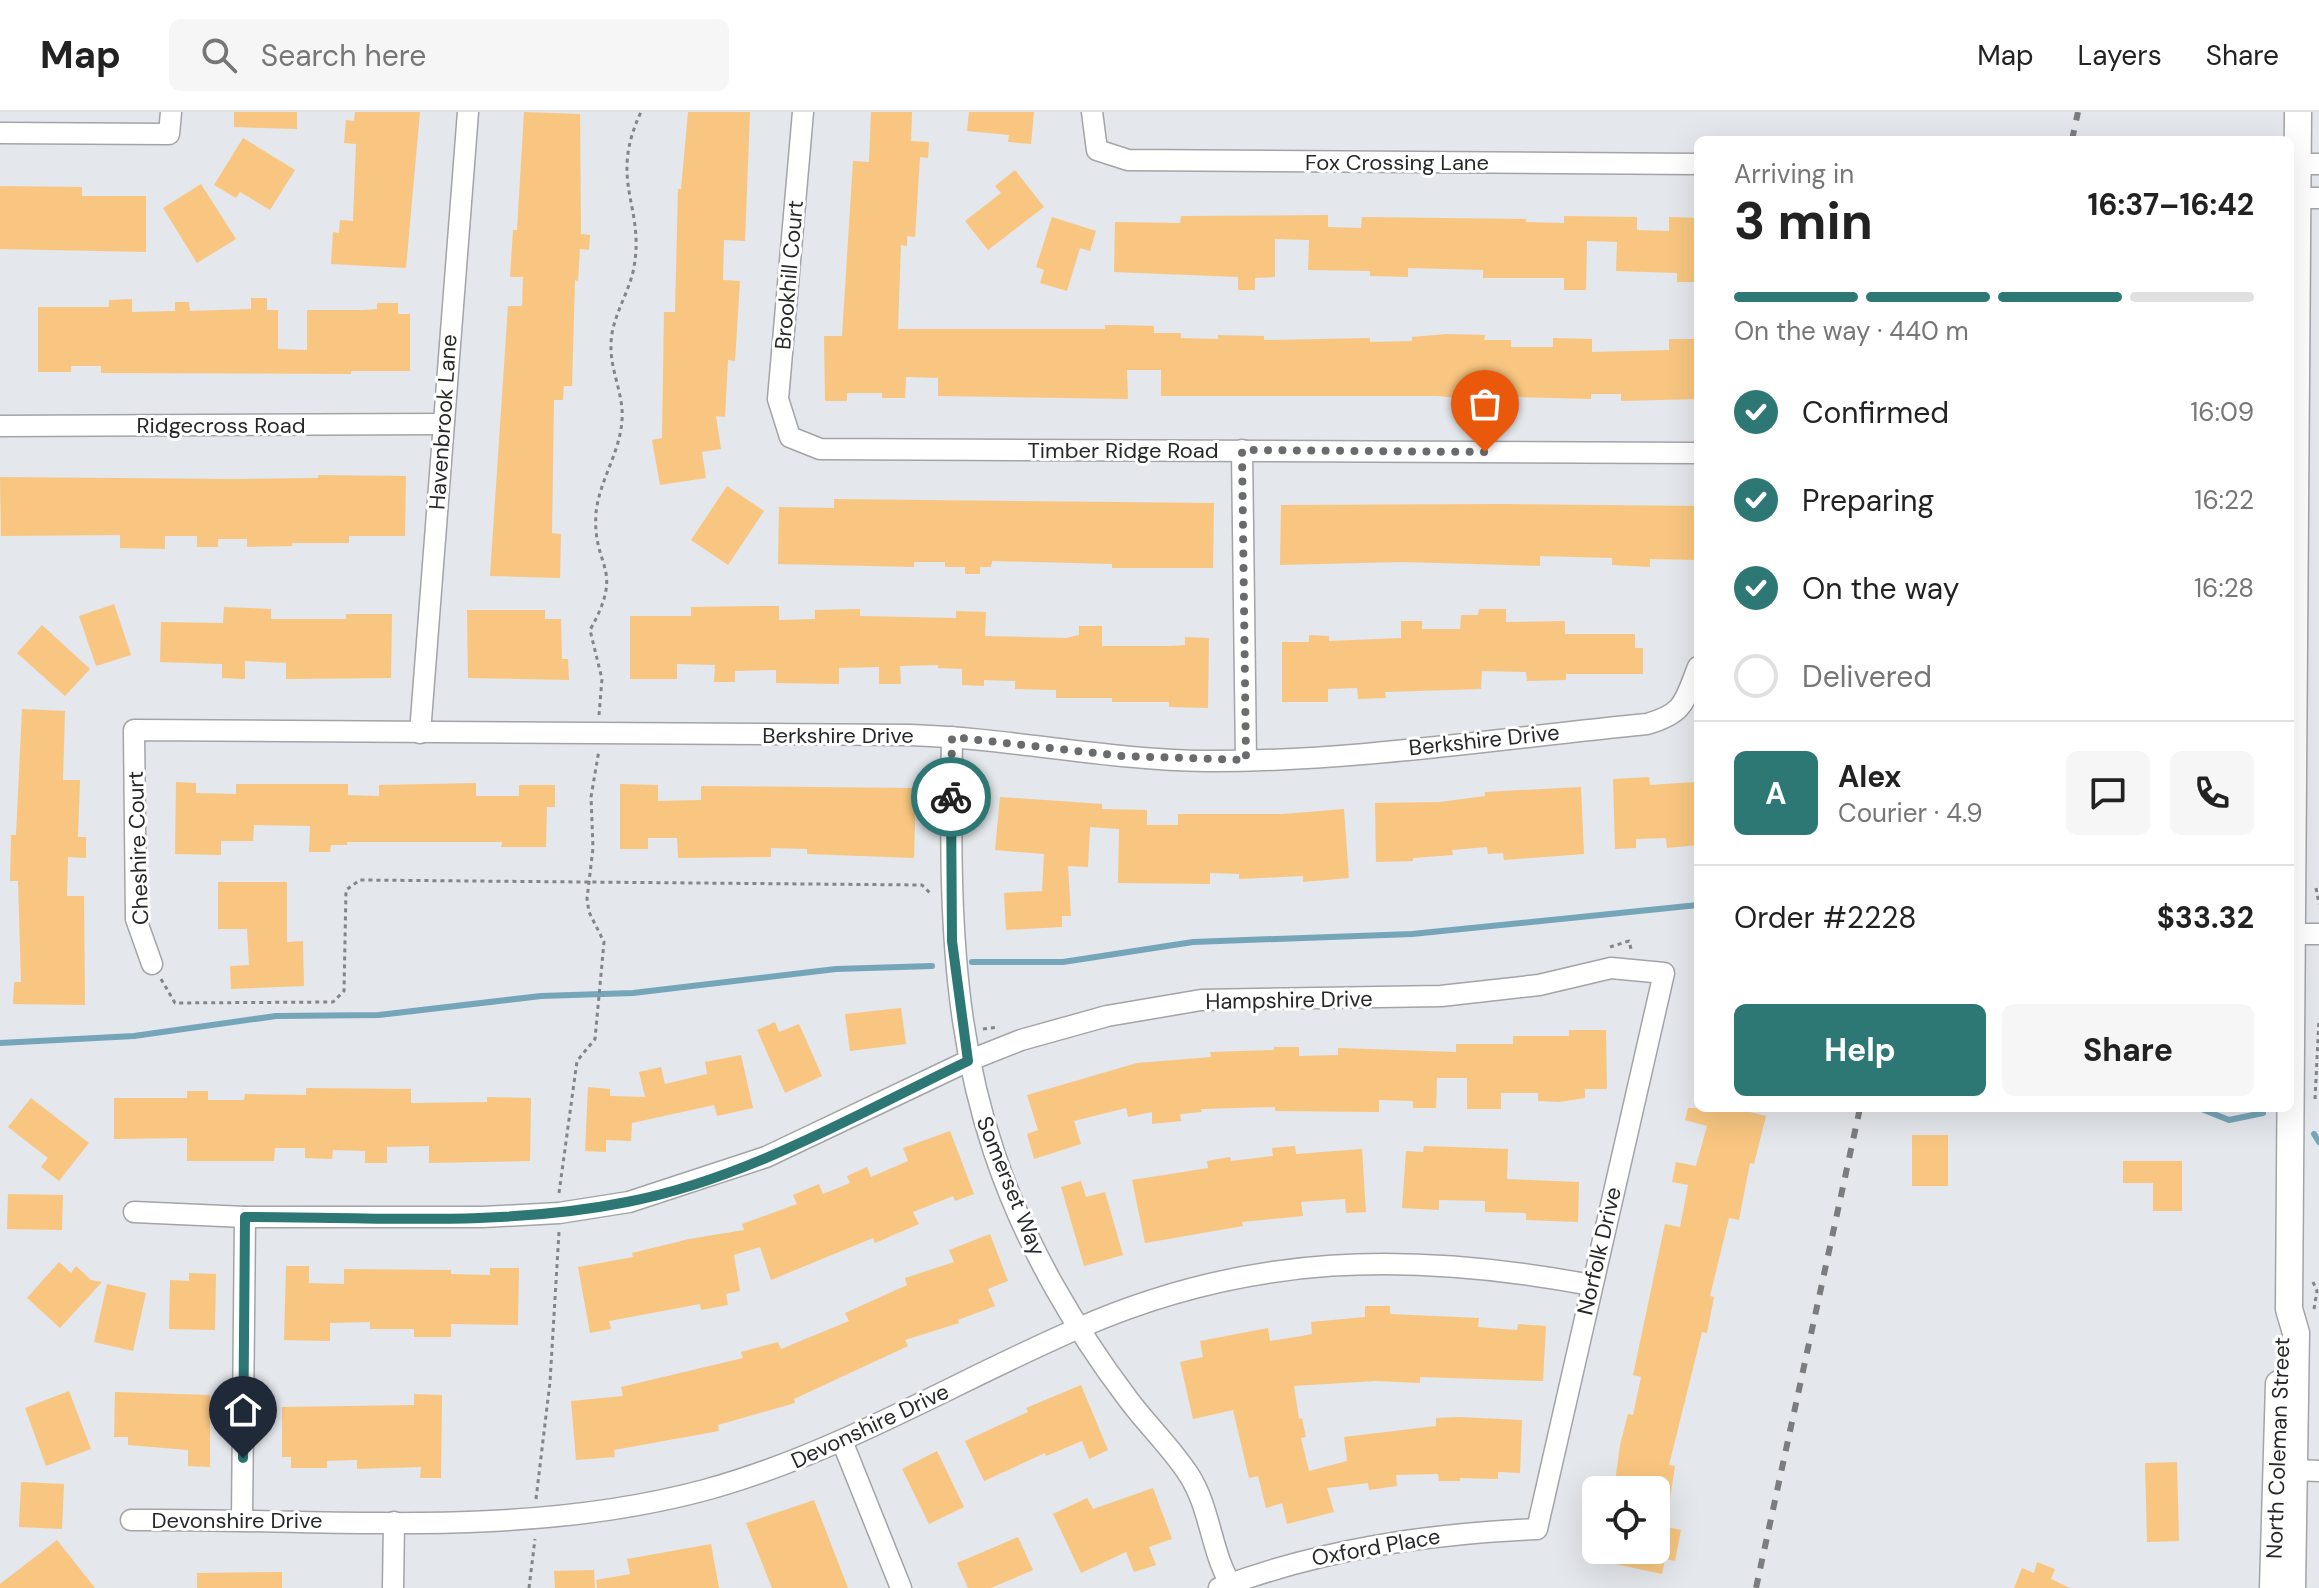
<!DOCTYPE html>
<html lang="en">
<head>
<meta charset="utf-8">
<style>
	:root { --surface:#fff; --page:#f6f6f6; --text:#222; --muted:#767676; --line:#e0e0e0; --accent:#2d7775 }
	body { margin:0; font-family:"DM Sans",sans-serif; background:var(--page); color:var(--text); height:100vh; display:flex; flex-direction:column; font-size:30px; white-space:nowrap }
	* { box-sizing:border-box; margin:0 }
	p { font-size:26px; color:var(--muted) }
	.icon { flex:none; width:44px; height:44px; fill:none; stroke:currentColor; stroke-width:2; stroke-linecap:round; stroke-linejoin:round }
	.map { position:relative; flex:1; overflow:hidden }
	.sheet { position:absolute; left:1694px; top:24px; width:600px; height:976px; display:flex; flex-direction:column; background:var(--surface); border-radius:12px; box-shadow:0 8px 32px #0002 }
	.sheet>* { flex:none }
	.buttons { position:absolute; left:1582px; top:1364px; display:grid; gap:16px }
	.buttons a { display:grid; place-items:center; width:88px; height:88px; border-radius:12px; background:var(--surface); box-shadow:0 8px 32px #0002; font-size:40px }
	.pin { position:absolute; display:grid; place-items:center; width:68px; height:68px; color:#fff; margin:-82px -34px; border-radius:50% 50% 50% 0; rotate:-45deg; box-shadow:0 0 8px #0007 }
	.pin .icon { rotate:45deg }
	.courier { position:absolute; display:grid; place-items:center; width:80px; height:80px; margin:-40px; border:6px solid #2d7775; border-radius:50%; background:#fff; color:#222; box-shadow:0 2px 10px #0007 }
	.headline em { font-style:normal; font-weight:700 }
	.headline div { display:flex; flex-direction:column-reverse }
	.headline { display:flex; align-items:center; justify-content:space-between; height:136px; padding:0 40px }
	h1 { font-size:52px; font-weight:700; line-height:60px }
	.bar { display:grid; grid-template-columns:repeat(4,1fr); gap:12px 8px; align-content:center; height:96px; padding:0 40px }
	.bar i { height:10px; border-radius:6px; background:var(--line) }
	.bar .active { background:var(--accent) }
	.bar p { grid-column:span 4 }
	.line { display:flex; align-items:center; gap:20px; padding:0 40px; border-top:2px solid var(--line) }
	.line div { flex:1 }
	.round { display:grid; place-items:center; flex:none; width:84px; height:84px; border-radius:12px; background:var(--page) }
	ol { padding:0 40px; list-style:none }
	li { display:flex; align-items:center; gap:24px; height:88px }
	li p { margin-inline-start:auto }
	li .icon { padding:8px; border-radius:50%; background:var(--accent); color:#fff; stroke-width:4 }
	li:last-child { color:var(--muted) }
	li i { width:44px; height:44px; border:4px solid var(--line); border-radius:50% }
	.button { display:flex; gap:16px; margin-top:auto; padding:16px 40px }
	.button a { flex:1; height:92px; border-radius:12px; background:var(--accent); color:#fff; font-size:32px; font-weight:700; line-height:92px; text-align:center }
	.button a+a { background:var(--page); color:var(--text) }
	header { display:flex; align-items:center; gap:48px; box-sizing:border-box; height:112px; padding:0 40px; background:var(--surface); border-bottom:2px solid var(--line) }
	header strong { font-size:38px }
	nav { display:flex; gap:44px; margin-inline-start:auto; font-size:28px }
	.search { width:560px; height:72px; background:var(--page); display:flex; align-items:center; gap:20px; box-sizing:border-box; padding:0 28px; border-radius:12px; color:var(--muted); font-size:30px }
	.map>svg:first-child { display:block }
</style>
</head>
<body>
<header>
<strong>Map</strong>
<div class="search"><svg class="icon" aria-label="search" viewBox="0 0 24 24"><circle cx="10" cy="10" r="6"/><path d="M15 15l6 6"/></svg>Search here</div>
<nav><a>Map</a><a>Layers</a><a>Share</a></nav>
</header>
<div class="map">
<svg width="2319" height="1476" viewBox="0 0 2319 1476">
	<rect width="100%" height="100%" fill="#e4e7eb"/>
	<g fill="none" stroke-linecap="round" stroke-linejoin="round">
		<!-- stream -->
		<g stroke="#75a5b8" stroke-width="6">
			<path d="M972,850h91l130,-20 219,-8 286,-29"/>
			<path d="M0,931l134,-7 142,-20 103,-1 162,-19 92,-3 203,-24 96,-3"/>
			<path d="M2199,996l30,12 34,-7"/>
			<path d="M2314,1022l5,8"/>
		</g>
	</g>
	<!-- building -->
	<g fill="#f8c680">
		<path d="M234,0h63v17l-63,-2z"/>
		<path d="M355,0h65l-14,156 -75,-4 2,-32 6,1 1,-13 13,1 3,-77 -12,-1 2,-23 8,1z"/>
		<path d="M524,0l56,2 1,120 9,1 -1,15 -9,-1 -2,32 -3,-1 -3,106h-8l-1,14h-9l-2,133 9,1 -1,44 -70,-2 18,-270h14l1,-29h-13l3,-47h4z"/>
		<path d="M688,0h62l-5,129 -21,-1 -1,40 17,1 -5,80 -7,-1 -3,57 -9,-1 5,33 -19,3 4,26 -46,7 -8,-45 10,-2 2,-126h11l3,-123h3z"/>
		<path d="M871,0h41l-1,29 18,1 -1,16 -8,-1 -5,80 -8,-1v10l-6,-1 -3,84h207v-4h17l32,1v7h27v5l37,1v-4l46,1v4l106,-2v4l42,-1v-4l35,-3 38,1 -1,5h27v7h42v-9l39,1v13l77,-2v-11h29v60l-77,2v-7h-30v5l-108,-3v4l-46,-4h-276v-26h-34l1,29 -190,-3v-18l-32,-1 -1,21h-23v-5h-35v8h-22l-1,-65h18l11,-175 16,1z"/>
		<path d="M969,0h65l-3,32 -23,-2 1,-7 -42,-4z"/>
		<path d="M243,26l52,32 -25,40 -30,-18 -4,6 -22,-13z"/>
		<path d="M1015,58l29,37 -56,43 -23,-29 36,-28 -6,-7z"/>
		<path d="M201,72l35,55 -39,24 -34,-55z"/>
		<path d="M0,74l82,1v9h64v56l-146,-3z"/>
		<path d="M1328,103v12l33,1 1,-11 164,2v3l38,1v-7l73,1v13l32,1v-14l29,1v64h-21v-9l-61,-2 1,-29 -30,-1 -1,49h-22v-12h-81v-8l-75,-2v9l-38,-1v-5l-62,-1 1,-30 -34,-1v38l-20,1v12h-17v-13l-124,-5 1,-50 65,1 1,-7z"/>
		<path d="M1052,105l44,14 -6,20 -10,-3 -13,43 -27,-8 4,-13 -8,-3z"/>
		<path d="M251,186h16v12h11v39l29,1v-40h57l13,-1v-6h21v11h12v57h-59v3l-250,-1v-7h-30v6h-33v-65h71v-7l23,-1v13l43,-1v-9h14l1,9 61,-2z"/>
		<path d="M318,363l88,1 -1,60h-56v7h-57v3l-45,1v-8h-29v8h-21v-11h-32v13l-45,-1v-13l-119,1 -1,-59 232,2 86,-1z"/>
		<path d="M727,374l37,25 -36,54 -37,-25z"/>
		<path d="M834,387l380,4 -1,65h-101v-4l-120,-3 -1,6h-11v7h-15v-7h-20v-5h-31v5l-136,-3 1,-57 55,1z"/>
		<path d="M1503,392l195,2v54l-48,-1v8l-38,-2v-7l-72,-2v10l-138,-4 -122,3 1,-60z"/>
		<path d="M114,492l17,51 -35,11 -17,-50z"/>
		<path d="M760,494h19v14l36,-1v-9l45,-1v7l96,2v-7l30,1 -1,24 81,2 13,-3v-9h23v20h68l15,-1v-8l24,1 -1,70 -39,-1v-5h-57v-4h-56v-8l-41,-1v-8l-31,-1v6l-22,-1v-16l-24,-1v-3l-38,1 1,18h-22v-17l-40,1v16l-63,-1v-13l-41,1v11h-21l1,-17 -38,-1v15h-47v-63h61v-9z"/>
		<path d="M224,495l47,2v10h75v-5h46l-1,64 -105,1v-16l-41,-2v18l-23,-1v-14l-62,-2 1,-40 62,1z"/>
		<path d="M1479,497h27v13l59,-1v13h70v14h8v26h-77v6l-39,1 -1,-9 -44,-1 -1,18 -96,3 1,6 -28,1 -1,-11 -29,1v13h-46v-60h27v-7l20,1v5l72,-3v-17h21v8h38l1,-14h17z"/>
		<path d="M467,498h78v9h16l1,40h6l1,21 -101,-2z"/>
		<path d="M42,513l48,44 -25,27 -48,-43z"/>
		<path d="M22,597l43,2 -2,69h17l-2,57h8v21l-18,-1 -1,39h17l1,109 -72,-1 1,-22h7l-3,-101h-8l1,-46h5z"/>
		<path d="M1649,665l1,8 45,-3 3,63 -31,3 -1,-10 -30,1v9l-21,1 -2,-70z"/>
		<path d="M176,670l20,1v10l40,1v-10h112v11l31,1v-11l97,-2v13h43v-11h36v22h-8l-1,40h-45l1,-5h-155v3h-16l-1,7h-21l1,-26 -56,-1 -1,16h-32v14l-46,-1z"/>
		<path d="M620,672l38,1v16l43,-1v-14l215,2 -2,70 -107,-4v-5l-36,-1v9l-93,1 -1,-20h-29v11h-28z"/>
		<path d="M1581,675l3,67 -80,6 -1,-7 -15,1 -1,-7 -35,3 1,5 -40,3v3l-37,1 -1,-59 65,-1 45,-6v-4z"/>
		<path d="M1000,685l102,7v5l45,1v15h31v-11h105l61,-5 5,69 -46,4v-6l-64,3v-5l-29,-1v11l-92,-1 1,-54 -29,-2 -2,40 -20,-1 3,50h-9v11l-56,3 -2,-37 38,-2 2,-37 -49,-4z"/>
		<path d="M218,770h69v60l16,-1 1,45 -73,3 -1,-23 19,-1 -2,-36h-29z"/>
		<path d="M901,896l5,36 -56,7 -5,-37z"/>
		<path d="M775,910l4,10 20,-8 23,52 -37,17 -28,-63z"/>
		<path d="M1569,918h37l1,59h-22v9l-26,4 -21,-1v-8h-37v16h-34v-31h-30l-1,30h-23v-7l-34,-1v12l-104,-1v-4l-74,2 1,3 -22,2 1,7 -29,3v-12l-24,5 -2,-9 -52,13 7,23 -47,15 -7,-25 11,-4 -11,-35 110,-32 74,-6 -1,-5 64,-2v-3h25v9l39,-1v-7l118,4v-8h57v-8h56z"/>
		<path d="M741,943l12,53 -36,8 -3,-11 -82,18 -1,18 -25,-1v12l-21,-1 3,-64 22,2v7l35,1 -6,-25 22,-5 4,17 42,-10 -2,-12z"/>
		<path d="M306,976l105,1v14l76,-1v-5l44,1 -1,63 -101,2v-17l-42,1v16h-22v-12l-32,-1 -1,9 -27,-1v-10h-30l-1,13h-87v-23l-73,1v-41h73v-7h21v9h36l1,-6 61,1z"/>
		<path d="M31,986l58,45 -30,38 -18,-14 7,-9 -40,-31z"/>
		<path d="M1688,996h46l32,8 -12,48 -4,-1 -11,57 -10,-2 -19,78 4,1 -7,36 -5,-1 -33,133 6,1 -9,61 15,3 -6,31 -10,-2 -3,15 -47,-10 3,-14h38v-60h-42l6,-45 8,-31 5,1 8,-38 -8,-2 32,-151 15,3 8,-42 -16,-3 4,-20 20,4 11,-40 -22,-6z"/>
		<path d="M950,1019l24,63 -19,7 -2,-5 -40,16 6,12 -44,19 -2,-5 -102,42 -11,-33 -26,8 6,36 -14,3 2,11 -27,5 -1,-6 -91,17 2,8 -21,4 -12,-66 55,-10 -1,-4 57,-14 55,-9 -2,-6 55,-20 -4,-9 26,-11 4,10 27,-11 -3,-7 20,-9 4,10 37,-16 -5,-13z"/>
		<rect x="1912" y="1023" width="36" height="51"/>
		<path d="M1295,1034l1,8 66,-5 4,63 -20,1 -1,-14 -44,3 2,14 -61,6 1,4 -98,17 -13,-63 76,-12 -1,-7 23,-4 1,4 42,-5 -1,-8z"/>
		<path d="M1424,1034l84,3 -1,30 72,3 -1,40 -52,-2v-7l-41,-1v-11l-46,-1v10l-37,-2 4,-57 17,1z"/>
		<path d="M2123,1049h59v50h-29v-28h-30z"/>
		<path d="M1081,1069l5,16 19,-5 18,63 -39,11 -23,-79z"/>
		<path d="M8,1082l55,1 -1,35 -55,-1z"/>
		<path d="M990,1122l18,47 -20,8 7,17 -37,14 1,3 -54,17 3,6 -114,53 1,4 -77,22 1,6 -105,19 1,7 -39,3 -5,-59 52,-5 -2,-9 122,-29 -2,-6 37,-10 3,7 68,-28 -4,-8 62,-28 -2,-7 49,-16 -5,-12z"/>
		<path d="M59,1150l12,11 5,-7 15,14 11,2 -42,46 -33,-30z"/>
		<path d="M286,1154h23v17l35,1v-15l107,1v4l39,1v-7h29l-1,57 -67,-1v13h-37v-8h-44v-7l-40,1v18l-46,-1z"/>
		<path d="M189,1161l27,1 -1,56 -46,-1 1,-49 19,1z"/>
		<path d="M107,1172l39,9 -13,58 -39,-9z"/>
		<path d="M1365,1194h25v8l89,4 -1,9 39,3 1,-6 28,2 -3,55 -123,-4v6l-45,-2 -81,5 5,33 3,-1 4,19 -5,1 8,33 38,-10 -3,-24 92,-11v-8l23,-1 63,3 -2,53 -22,-1v7l-38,-1v3h-21l-1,-7 -42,1 1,11 -28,4 -1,-7 -41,5 7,24 -47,12 -5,-21 -16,5 -8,-32 -9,2 -16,-68 -40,9 -13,-57 23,-5 -3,-16 68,-13 2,13 32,-5 10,-2 -1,-12 54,-5z"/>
		<path d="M1081,1273l27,65 -19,9 -7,-18 -36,15 -1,-3 -61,28 -19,-40 63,-29 -2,-4z"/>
		<path d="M69,1279l22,58 -45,17 -21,-58z"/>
		<path d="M115,1280l95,3v72l-22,-1v-16l-60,-5v-8h-14z"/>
		<path d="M414,1282l28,1 -1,83h-21l1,-11 -64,2v-9l-30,1v7h-36v-11h-9v-50l132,-2z"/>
		<path d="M937,1339l27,56 -35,17 -27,-55z"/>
		<path d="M2177,1350l2,79 -32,1 -2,-79z"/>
		<path d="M21,1370l43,2 -2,45 -43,-2z"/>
		<path d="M1153,1376l19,51 -23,8 7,18 -22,7 -8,-20 -45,21 -28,-59 34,-16 6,11z"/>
		<path d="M814,1388l34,88h-76l-26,-65z"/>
		<path d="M1018,1425l15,33 -42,18h-23l-11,-25z"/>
		<path d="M57,1428l38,48h-95v-4z"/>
		<path d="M711,1432l8,44h-122l-1,-8 34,-6 -3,-15z"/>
		<path d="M2037,1450l18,7 -4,10 19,9h-56l8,-20 12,5z"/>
		<path d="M594,1458l1,18h-40l-1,-17z"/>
		<path d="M282,1460v16h-85v-15z"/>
	</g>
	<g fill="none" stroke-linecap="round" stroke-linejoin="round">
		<!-- minor casing -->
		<g stroke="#a2a4a8" stroke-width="23">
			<g id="minor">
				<path d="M803,0l-25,287 12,38 30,12 878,4"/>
				<path d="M1092,0l5,38 31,10 570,4"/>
				<path d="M0,21l169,1 2,-22"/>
				<path d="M2298,52h21"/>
				<path d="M2297,86h22"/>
				<path d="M0,314l443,-2"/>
				<path d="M1242,338l4,310"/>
				<path d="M420,621l48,-621"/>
				<path d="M952,625c-3,207 -2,365 103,551 21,37 45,74 70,107 20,28 46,52 64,80 22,34 22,80 44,113"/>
				<path d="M2293,822h26"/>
				<path d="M152,852l-16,-45 -2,-189 776,5c99,3 197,25 296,26 144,1 297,-23 441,-37 38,-11 37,-22 51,-57"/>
				<path d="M134,1100l111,5h238l76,-4 70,-11 137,-45 202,-96 53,-21 86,-24 94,-16 240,-4 98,-11 72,-17 53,5 -127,556c-110,5 -214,20 -318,59"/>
				<path d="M842,1329l59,147"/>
				<path d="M2296,1358l23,1"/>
				<path d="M242,1407l3,-302"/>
				<path d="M131,1408c190,-2 388,20 574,-30 132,-36 249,-108 374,-162 171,-75 332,-77 512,-43"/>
				<path d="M393,1476l1,-66"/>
			</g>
		</g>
		<!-- tertiary casing -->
		<g stroke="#a2a4a8" stroke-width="29">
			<g id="tertiary">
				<path d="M2273,1476l6,-204"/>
				<path d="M2292,1476l4,-255 -7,-24 9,-1197"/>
			</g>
		</g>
		<!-- path -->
		<g stroke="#838587" stroke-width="3" stroke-dasharray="4 4" stroke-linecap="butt">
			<path d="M599,603l3,-36 -12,-49c36,-64 2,-61 6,-117 3,-32 24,-60 26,-93 2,-24 -11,-48 -11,-72 -1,-30 18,-53 23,-81 11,-62 -26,-85 7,-155"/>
			<path d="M2316,776l3,16"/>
			<path d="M1610,835l19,-6 2,8"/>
			<path d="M161,867l14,24 158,-1 11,-11 2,-101 14,-10 562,5 10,10"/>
			<path d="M983,917l16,-2"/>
			<path d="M2315,987l4,-80"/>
			<path d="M559,1081l18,-132 18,-22 9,-97 -15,-30 -2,-13 6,-51 -2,-51 8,-47"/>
			<path d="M2313,1170l4,9 -3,18"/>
			<path d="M536,1387l14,-117 9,-150"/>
			<path d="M529,1476l6,-49"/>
		</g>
		<!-- minor -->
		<use href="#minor" stroke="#fff" stroke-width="20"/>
		<!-- tertiary -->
		<use href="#tertiary" stroke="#fff" stroke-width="26"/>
		<!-- rail -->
		<g stroke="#7a7c7e" stroke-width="6" stroke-dasharray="10 10" stroke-linecap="butt">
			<path d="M2072,28l6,-28"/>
			<path d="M1756,1476l104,-480"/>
		</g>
	</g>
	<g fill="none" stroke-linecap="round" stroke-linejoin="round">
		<!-- done -->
		<path stroke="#696b6d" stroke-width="8" stroke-dasharray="0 14.4" d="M951,685l1,-60 170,19 124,4 -4,-310 243,2"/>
		<!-- route -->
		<path stroke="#2d7775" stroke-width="10" d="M243,1346l2,-241c127,0 257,10 382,-15 120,-23 232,-89 341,-141l-16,-120 -1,-144"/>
	</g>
	<g text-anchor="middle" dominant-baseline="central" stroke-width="6" stroke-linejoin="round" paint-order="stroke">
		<!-- street labels -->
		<g font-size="22" fill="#272829" stroke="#fff">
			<text x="1397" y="50">Fox Crossing Lane</text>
			<text transform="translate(789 163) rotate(-85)">Brookhill Court</text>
			<text transform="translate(443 310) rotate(-86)">Havenbrook Lane</text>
			<text x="221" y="313">Ridgecross Road</text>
			<text x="1123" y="338">Timber Ridge Road</text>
			<text x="838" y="623">Berkshire Drive</text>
			<text transform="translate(1484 628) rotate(-6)">Berkshire Drive</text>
			<text transform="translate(138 736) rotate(-92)">Cheshire Court</text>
			<text transform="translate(1289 888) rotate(-1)">Hampshire Drive</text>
			<text transform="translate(1011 1074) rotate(68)">Somerset Way</text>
			<text transform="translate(1599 1139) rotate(-77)">Norfolk Drive</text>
			<text transform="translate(870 1314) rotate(-25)">Devonshire Drive</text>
			<text transform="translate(2278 1336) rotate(-88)">North Coleman Street</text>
			<text x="237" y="1408">Devonshire Drive</text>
			<text transform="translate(1376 1435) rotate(-10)">Oxford Place</text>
		</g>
	</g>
</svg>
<div class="buttons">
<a><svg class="icon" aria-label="locate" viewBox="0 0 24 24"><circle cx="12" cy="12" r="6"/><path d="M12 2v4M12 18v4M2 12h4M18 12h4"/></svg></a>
</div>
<div class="pin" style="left:1485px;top:340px;background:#ea580c"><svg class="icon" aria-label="bag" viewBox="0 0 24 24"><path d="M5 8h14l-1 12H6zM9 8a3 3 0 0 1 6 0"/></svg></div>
<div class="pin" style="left:243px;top:1346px;background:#1f2937"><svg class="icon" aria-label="home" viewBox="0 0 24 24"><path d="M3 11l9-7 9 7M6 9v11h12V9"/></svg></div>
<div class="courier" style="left:951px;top:685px"><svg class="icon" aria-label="bike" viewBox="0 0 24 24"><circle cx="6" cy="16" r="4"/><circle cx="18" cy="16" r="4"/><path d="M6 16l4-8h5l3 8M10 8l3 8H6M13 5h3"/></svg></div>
<section class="sheet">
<div class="headline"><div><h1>3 min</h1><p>Arriving in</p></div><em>16:37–16:42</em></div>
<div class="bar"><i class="active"></i><i class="active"></i><i class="active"></i><i></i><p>On the way · 440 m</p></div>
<ol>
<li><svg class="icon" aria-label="check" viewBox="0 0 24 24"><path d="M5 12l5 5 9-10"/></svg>Confirmed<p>16:09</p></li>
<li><svg class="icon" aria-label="check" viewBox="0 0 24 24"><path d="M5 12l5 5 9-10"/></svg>Preparing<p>16:22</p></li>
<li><svg class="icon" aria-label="check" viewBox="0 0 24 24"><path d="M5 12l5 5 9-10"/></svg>On the way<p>16:28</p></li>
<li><i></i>Delivered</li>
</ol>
<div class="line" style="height:144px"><b class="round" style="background:var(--accent);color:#fff">A</b><div><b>Alex</b><p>Courier · 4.9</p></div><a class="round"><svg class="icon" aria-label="chat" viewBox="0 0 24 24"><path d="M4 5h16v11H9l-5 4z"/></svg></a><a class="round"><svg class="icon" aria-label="phone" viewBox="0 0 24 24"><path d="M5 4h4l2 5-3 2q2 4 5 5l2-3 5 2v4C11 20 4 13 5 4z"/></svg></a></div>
<div class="line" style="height:104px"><div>Order #2228</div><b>$33.32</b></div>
<div class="button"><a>Help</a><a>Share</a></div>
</section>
</div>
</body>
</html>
